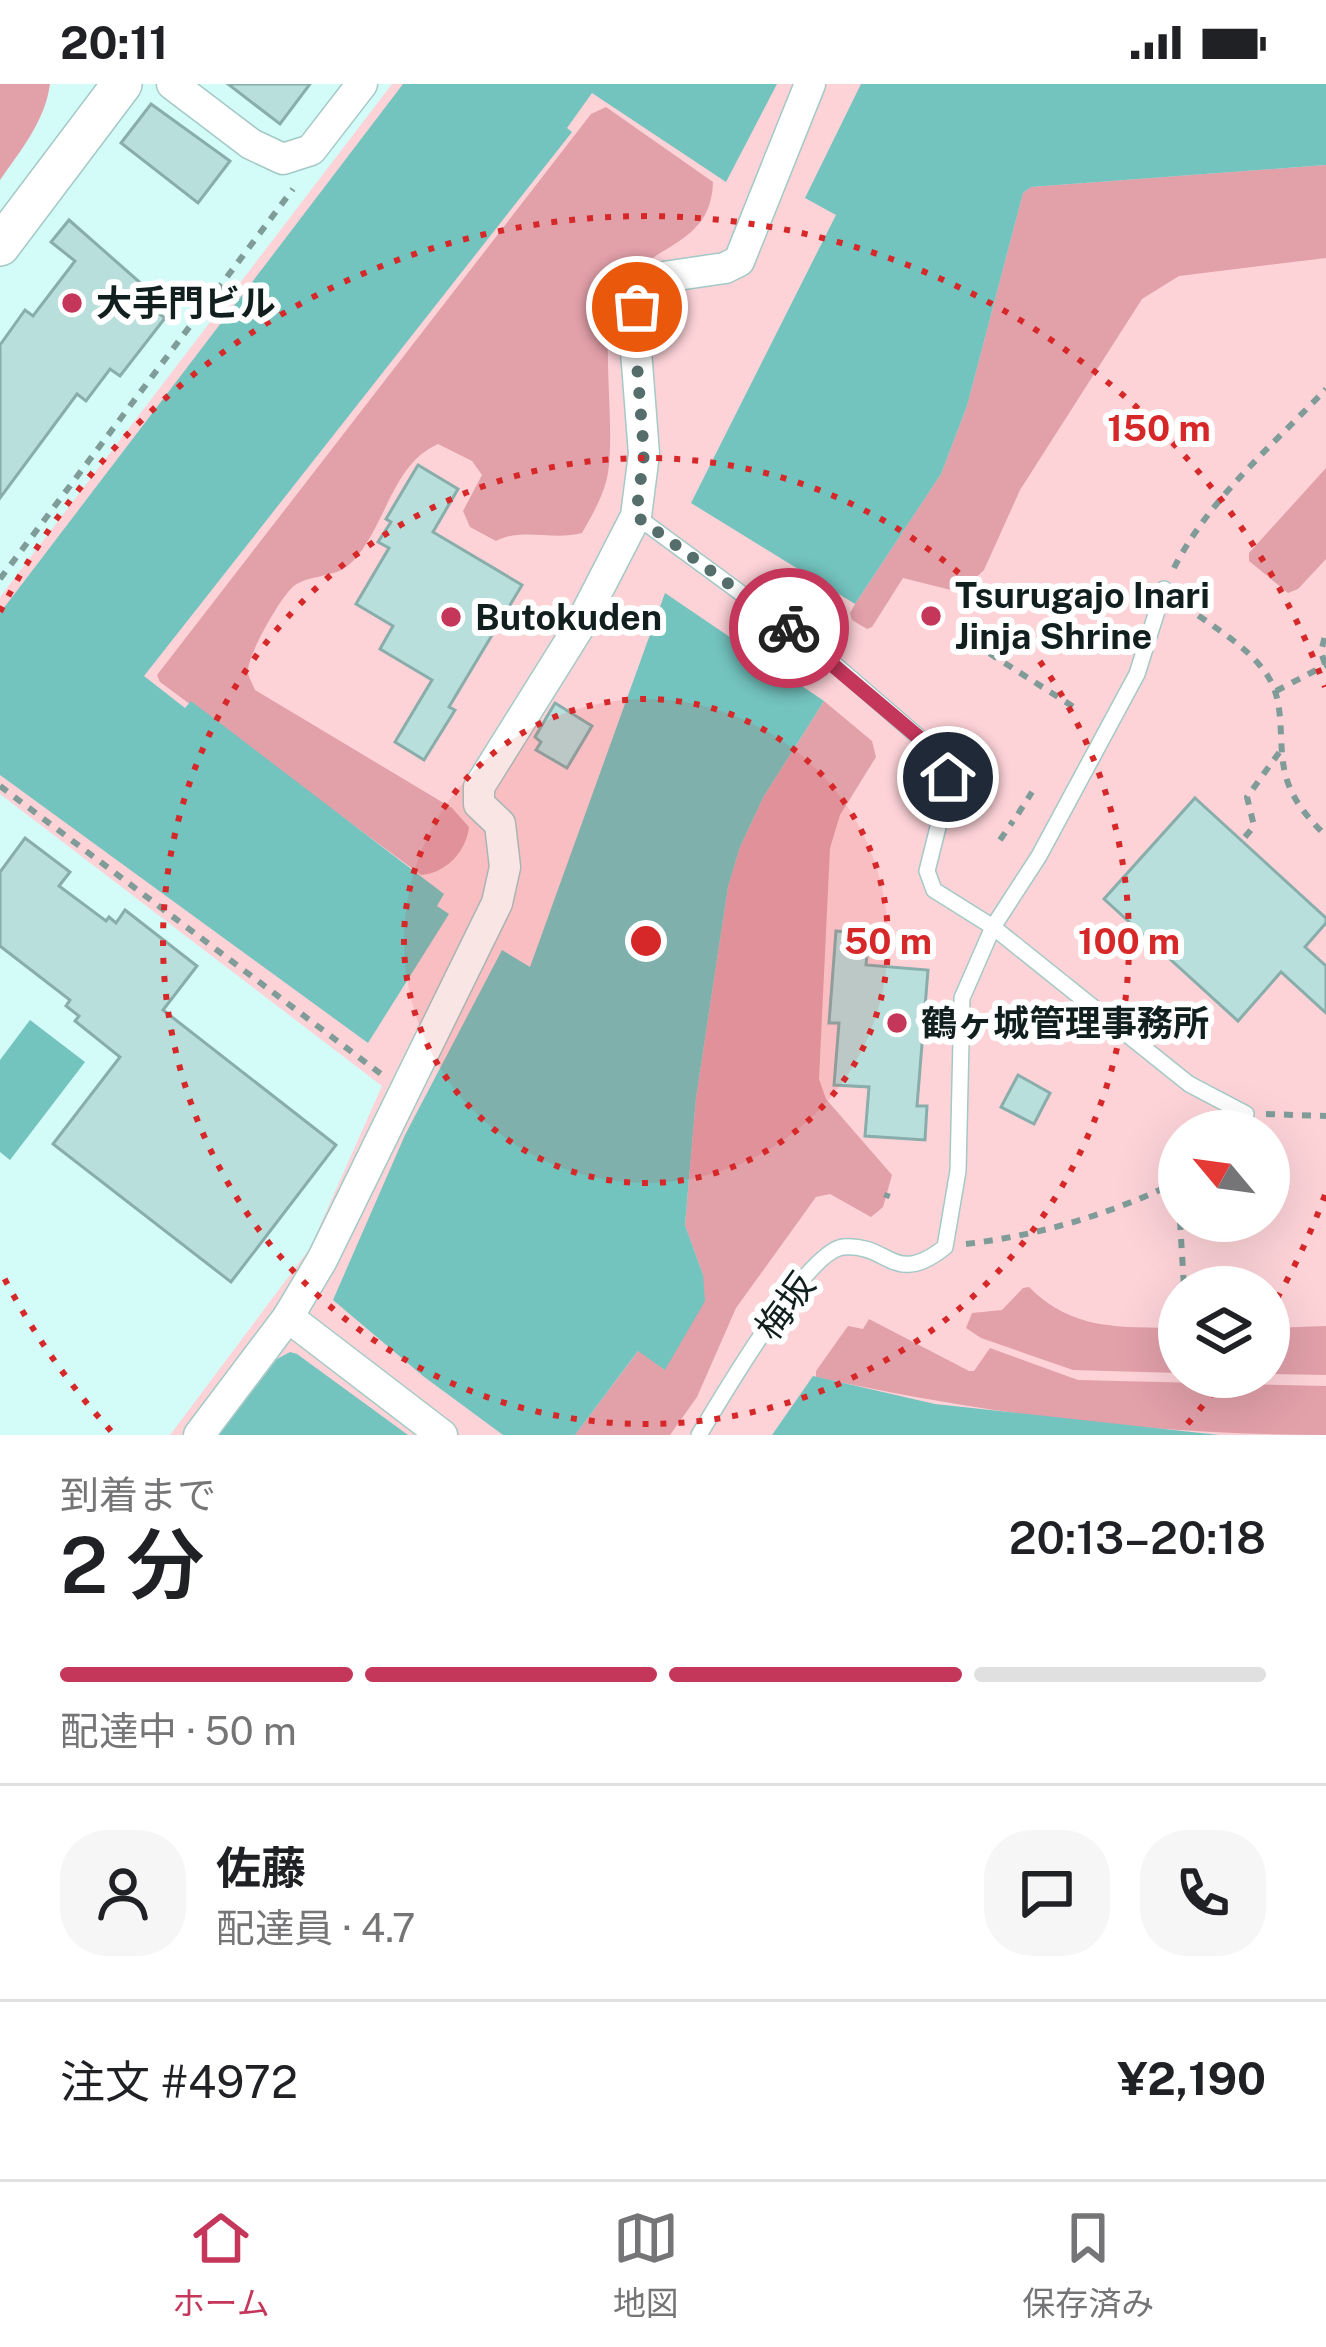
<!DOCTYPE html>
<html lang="ja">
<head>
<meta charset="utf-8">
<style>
	:root { --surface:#fff; --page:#f6f6f6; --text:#202124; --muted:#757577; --line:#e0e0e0; --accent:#c5365b }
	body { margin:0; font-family:"Public Sans","Noto Sans JP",sans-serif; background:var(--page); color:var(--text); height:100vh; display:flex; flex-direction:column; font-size:45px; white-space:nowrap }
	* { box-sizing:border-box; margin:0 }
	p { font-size:39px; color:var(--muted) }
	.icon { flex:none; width:66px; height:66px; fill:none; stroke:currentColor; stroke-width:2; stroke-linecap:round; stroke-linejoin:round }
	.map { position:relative; height:1351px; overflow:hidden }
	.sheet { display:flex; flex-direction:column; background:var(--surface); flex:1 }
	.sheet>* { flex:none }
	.needle { width:78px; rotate:299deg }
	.controls { position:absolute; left:1158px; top:1026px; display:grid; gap:24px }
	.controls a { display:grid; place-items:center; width:132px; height:132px; border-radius:50%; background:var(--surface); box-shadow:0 12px 48px #0002; font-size:60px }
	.pin { position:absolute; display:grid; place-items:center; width:102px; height:102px; color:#fff; margin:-51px; border:6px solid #fff; border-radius:50%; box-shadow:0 3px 12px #0007 }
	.courier { position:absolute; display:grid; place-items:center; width:120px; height:120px; margin:-60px; border:9px solid #c5365b; border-radius:50%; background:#fff; color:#222; box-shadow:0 3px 15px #0007 }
	.head em { font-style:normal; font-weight:600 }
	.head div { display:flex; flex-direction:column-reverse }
	.head { display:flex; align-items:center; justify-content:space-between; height:204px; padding:0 60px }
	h1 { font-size:78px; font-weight:600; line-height:90px }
	.bar { display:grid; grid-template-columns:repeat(4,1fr); gap:18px 12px; align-content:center; height:144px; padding:0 60px }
	.bar i { height:15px; border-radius:9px; background:var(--line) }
	.bar .selected { background:var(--accent) }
	.bar p { grid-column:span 4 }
	.line { display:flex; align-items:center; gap:30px; padding:0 60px; border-top:3px solid var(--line) }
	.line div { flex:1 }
	.round { display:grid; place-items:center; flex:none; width:126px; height:126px; border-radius:48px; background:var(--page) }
	.status { display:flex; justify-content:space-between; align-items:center; height:84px; padding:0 60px; background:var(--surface); direction:ltr }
	.status svg { height:33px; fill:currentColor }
	.tabs { display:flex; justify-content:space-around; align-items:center; height:168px; border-top:3px solid var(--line); background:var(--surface); font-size:33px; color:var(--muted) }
	.tabs a { display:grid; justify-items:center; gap:6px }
	.tabs .selected { color:var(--accent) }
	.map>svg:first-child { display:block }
</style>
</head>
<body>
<div class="status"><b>20:11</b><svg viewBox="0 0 49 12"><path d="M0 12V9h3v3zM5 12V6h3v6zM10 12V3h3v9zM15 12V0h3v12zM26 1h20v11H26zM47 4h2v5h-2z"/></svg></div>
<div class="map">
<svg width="1326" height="1351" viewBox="0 0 1326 1351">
	<rect width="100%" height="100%" fill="#d3fbf7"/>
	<!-- green -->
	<path fill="#fdd3d8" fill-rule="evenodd" d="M392,0h934v1351h-1156l140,-187 72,-162 -382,-292v-197zM1179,1047h90v90h-90zM1179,1203h90v90h-90z"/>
	<!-- forest -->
	<g fill="#e2a0a9">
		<path d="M0,0h50c-5,37 -29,66 -50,96z"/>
		<path d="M606,23l107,75c-2,72 -77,60 -102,122 -6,17 -3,39 -3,56 0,32 6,94 -2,122 -5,18 -15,35 -24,51 -30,8 -59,-6 -86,8l-26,-14 -7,-16 19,-36 -10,-14 -34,-17c-46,20 -52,82 -85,117 -17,18 -38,12 -58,24 -13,9 -49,72 -47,88 1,6 5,11 7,17l197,118 17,19c-3,25 -23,46 -48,48l-261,-193 -3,-7 434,-561z"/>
		<path d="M1326,81v93l-147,18 -37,23 -122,191 -36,80 -19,18 -10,3 -52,-13 -31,49 -5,2 -15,-9 -2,-7 5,-9 86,-130 26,-68 56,-213 8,-6z"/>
		<path d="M1326,384v91l-28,30 -10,4 -39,-32v-8z"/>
		<path d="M824,617l48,40 4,16 -36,58 -10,33 -11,231 7,20 66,76 -9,32 -12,10 -41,-23 -14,3 -80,111 -39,89 -27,38h-95l64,-85 25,19 39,-94 -18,-50 11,-127 32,-211 12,-40 24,-51z"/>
		<path d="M1029,1203c43,44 92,40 150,41v45l-106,-3 -92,-32 -15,-10 6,-15 30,-3 21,-22z"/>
		<path d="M869,1235l100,52h5l16,-23 88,32 248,6v49c-172,0 -342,-21 -510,-58v-6l32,-45 15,3z"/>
		<path d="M1326,1242v49l-57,-1v-46z"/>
	</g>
	<!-- water -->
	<g fill="#73c3be">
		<path d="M403,0h374l-51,98 -134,-89 -25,35 5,4 -428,544 41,32 6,-7 253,193 -7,12 12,8 -81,129 -368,-268v-162z"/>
		<path d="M861,0h465v81l-295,22 -8,6 -56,213 -26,68 -86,130 -164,-101 145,-288 -31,-17z"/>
		<path d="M665,509l159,108 -60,95 -24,51 -12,40 -32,211 -11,127 18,50 2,26 -40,69 -27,-19 -63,84h-72l-80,-59 -90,-76 72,-165 97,-185 28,17z"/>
		<path d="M30,936l55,42 -75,98 -10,-8v-92z"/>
		<path d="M290,1268l7,2 111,81h-189l58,-76z"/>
		<path d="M813,1292l122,28 284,31h-447z"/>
	</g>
	<!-- building -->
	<g fill="#b8dfdc" stroke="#88adaa" stroke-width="3">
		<path d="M228,0h82l-30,40z"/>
		<path d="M151,20l79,57 -32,42 -77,-60z"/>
		<path d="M69,136l92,81 -7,9 11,8 -45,58 -10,-7 -24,32 -9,-7 -77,104v-153l25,-35 8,6 42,-55 -24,-19z"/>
		<path d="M418,381l40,24 -25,43 89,53 -73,122 6,3 -31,50 -29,-18 37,-62 -52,-31 13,-23 -37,-22 33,-56 -11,-6 13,-20 -5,-3z"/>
		<path d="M555,619l37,23 -25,42 -31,-18 5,-8 -6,-5z"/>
		<path d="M1195,714l131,120v5l-21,24 21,19v47l-45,-41 -43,49 -134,-122z"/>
		<path d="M25,754l45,34 -11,14 47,35 3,-4 7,6 9,-13 72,56 -34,44 173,135 -105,137 -178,-138 67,-87 -45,-36 4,-5 -13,-10 4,-6 -70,-54v-74z"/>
		<path d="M836,847l33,3 -3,31 62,5 -11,136h10l-2,34 -60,-4 4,-49 -35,-2 5,-62h-10z"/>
		<path d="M1018,991l32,18 -16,31 -33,-17z"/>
	</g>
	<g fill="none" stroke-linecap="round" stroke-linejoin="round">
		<!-- service casing -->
		<g stroke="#a3c9c6" stroke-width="18">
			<g id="service">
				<path d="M636,432l181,133 126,109 5,19 -3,22 -18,72 7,19 59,37 196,157 57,30"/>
				<path d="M699,1351c21,-35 108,-184 144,-188 47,-4 50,41 102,0l13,-76 4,-173 31,-71 46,-71 98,-182 27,-85"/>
			</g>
		</g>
		<!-- minor casing -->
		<g stroke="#a3c9c6" stroke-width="33">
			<g id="minor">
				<path d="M172,0l79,60 32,15 28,-9 51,-66"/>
				<path d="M288,1233l154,118"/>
				<path d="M199,1351l89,-118 34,-57 175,-357 8,-36 -5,-43 -21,-20v-17l100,-160 57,-111 8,-62 -10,-129 3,-18 20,-29 68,-10 14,-7 71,-177"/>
			</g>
		</g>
		<!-- tertiary casing -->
		<g stroke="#a3c9c6" stroke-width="42">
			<path id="tertiary" d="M0,162l122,-162"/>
		</g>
		<!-- path -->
		<g stroke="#7f9c99" stroke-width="6" stroke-dasharray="9 9" stroke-linecap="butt">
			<path d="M1174,484c35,-69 99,-123 152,-179"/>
			<path d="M0,495l293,-390"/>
			<path d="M1184,521c26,20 62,40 81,67 22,29 12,68 20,101 6,26 23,45 41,63"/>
			<path d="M959,550l121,77"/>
			<path d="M1325,580l-4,-12 5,-20"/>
			<path d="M1276,607l50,-26"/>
			<path d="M0,702l381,288"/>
			<path d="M1018,730l14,-22"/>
			<path d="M1245,753l9,-11 -7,-29 34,-47"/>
			<path d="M1000,756l13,-19"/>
			<path d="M1266,1030l60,2"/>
			<path d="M1177,1098l2,30"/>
			<path d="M886,1114l2,-5"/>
			<path d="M1180,1137l4,66"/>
			<path d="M966,1160c75,-9 145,-30 213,-63"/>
		</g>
		<!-- service -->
		<use href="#service" stroke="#fff" stroke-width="15"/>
		<!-- minor -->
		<use href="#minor" stroke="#fff" stroke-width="30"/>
		<!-- tertiary -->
		<use href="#tertiary" stroke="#fff" stroke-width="39"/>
	</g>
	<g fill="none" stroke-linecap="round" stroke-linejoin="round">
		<!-- done -->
		<path stroke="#556d6b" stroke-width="12" stroke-dasharray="0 21.6" d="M637,223l-3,18 10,129 -8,62 153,112"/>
		<!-- route -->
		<path stroke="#c5365b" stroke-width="15" d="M789,544l154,130 5,19"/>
	</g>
	<!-- distance rings -->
	<circle cx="646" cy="857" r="242" fill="#d62828" fill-opacity=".12"/>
	<g fill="none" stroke="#d62828" stroke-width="6" stroke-dasharray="6 12">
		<circle cx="646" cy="857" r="242"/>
		<circle cx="646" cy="857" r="483"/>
		<path d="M1325 1111A725 725 0 0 1 1271 1225M1225 1293A725 725 0 0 1 1181 1347M111 1347A725 725 0 0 1 0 1186M0 528A725 725 0 0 1 1325 603"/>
	</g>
	<!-- markers -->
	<g fill="#c5365b" stroke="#fff" stroke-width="4.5">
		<circle cx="72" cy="219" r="12"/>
		<circle cx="931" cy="532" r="12"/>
		<circle cx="451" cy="533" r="12"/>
		<circle cx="897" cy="939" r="12"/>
	</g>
	<g text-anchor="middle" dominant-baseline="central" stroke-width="12" stroke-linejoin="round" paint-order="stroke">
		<!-- poi labels -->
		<g font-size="36" font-weight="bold" fill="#11201f" stroke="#fff" text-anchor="start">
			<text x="96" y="219">大手門ビル</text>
			<text x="955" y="511">Tsurugajo Inari<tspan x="955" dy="41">Jinja Shrine</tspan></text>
			<text x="475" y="533">Butokuden</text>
			<text x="921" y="939">鶴ヶ城管理事務所</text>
		</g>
		<!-- street labels -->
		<g font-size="36" fill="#11201f" stroke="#fff">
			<text transform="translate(785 1222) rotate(-54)">梅坂</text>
		</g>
	</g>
	<circle cx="646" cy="857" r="18" fill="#d62828" stroke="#fff" stroke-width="6"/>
	<g font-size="36" text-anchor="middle" font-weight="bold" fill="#d62828" stroke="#fff" stroke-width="12" stroke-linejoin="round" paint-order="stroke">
		<text x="1159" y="357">150 m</text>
		<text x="888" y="870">50 m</text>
		<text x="1129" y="870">100 m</text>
	</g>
</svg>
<div class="controls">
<a><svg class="needle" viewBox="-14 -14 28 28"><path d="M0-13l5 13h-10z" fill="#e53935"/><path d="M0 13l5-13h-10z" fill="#757577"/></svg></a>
<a><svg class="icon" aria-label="layers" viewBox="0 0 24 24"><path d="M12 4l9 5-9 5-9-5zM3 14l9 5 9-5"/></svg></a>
</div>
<div class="pin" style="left:637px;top:223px;background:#ea580c"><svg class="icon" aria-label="bag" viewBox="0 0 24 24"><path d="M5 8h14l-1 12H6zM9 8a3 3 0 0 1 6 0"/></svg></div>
<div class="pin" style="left:948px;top:693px;background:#1f2937"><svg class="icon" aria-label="home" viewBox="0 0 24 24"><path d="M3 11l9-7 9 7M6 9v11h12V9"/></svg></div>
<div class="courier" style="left:789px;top:544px"><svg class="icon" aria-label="bike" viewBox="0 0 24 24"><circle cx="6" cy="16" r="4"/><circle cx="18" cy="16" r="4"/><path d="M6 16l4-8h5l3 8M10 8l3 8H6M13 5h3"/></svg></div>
</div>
<section class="sheet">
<div class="head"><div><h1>2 分</h1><p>到着まで</p></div><em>20:13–20:18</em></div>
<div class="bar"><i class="selected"></i><i class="selected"></i><i class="selected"></i><i></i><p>配達中 · 50 m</p></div>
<div class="line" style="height:216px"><a class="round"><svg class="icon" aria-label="person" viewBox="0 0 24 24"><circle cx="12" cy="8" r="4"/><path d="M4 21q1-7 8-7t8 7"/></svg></a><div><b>佐藤</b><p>配達員 · 4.7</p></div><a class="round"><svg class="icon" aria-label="chat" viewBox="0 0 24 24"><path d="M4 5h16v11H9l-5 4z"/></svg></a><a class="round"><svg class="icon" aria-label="phone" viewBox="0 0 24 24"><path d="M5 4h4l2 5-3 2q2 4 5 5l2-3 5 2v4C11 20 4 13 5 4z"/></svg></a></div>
<div class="line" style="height:156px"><div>注文 #4972</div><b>¥2,190</b></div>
</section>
<nav class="tabs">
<a class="selected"><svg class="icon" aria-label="home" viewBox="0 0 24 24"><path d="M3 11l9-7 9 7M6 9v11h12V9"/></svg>ホーム</a>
<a><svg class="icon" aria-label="map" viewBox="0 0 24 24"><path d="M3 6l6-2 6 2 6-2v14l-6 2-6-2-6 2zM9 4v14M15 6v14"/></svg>地図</a>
<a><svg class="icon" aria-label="saved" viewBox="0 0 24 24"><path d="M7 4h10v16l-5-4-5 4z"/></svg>保存済み</a>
</nav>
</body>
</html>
